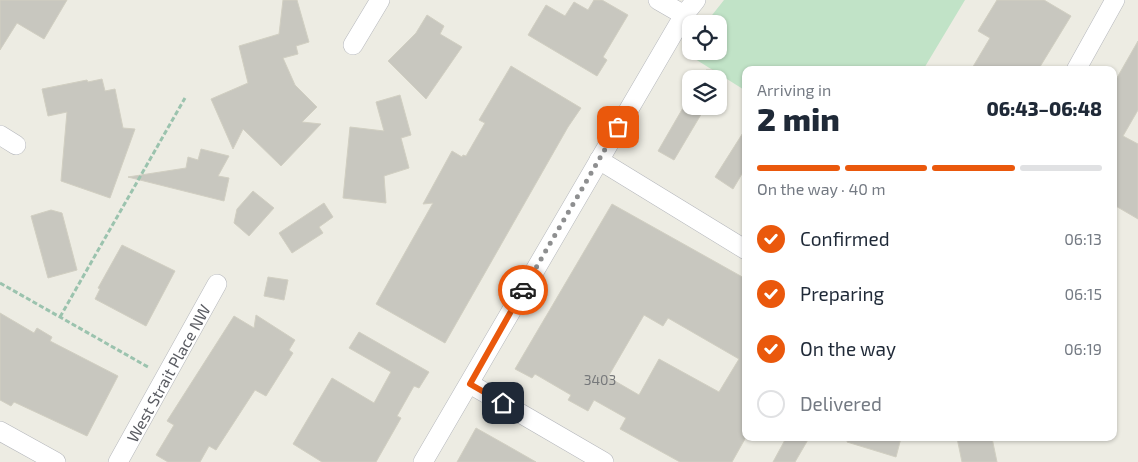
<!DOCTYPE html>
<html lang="en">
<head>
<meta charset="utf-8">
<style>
	:root { --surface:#fff; --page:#f6f6f7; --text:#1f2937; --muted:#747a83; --line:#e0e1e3; --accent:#ea580c }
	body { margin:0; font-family:"Exo 2",sans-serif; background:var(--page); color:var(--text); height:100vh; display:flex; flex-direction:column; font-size:19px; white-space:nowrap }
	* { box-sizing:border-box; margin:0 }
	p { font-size:16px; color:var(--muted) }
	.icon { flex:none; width:28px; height:28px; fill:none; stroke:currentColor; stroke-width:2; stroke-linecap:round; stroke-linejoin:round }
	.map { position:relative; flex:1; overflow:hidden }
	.drawer { position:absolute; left:742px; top:66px; width:375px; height:375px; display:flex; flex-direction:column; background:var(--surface); border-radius:10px; box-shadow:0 1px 4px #0004 }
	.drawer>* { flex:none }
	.fabs { position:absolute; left:682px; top:15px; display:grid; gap:10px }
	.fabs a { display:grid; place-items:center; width:45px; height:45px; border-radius:10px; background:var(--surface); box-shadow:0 1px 4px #0004; font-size:25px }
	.pin { position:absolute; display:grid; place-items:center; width:42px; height:42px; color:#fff; margin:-21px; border-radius:10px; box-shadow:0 2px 8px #0006 }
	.courier { position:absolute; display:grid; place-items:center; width:50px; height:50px; margin:-25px; border:4px solid #ea580c; border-radius:50%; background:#fff; color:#222; box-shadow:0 1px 6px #0007 }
	.summary em { font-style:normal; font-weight:800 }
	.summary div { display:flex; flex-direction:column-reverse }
	.summary { display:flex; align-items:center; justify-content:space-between; height:85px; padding:0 15px }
	h1 { font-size:32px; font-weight:800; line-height:38px }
	.bar { display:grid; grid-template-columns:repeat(4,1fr); gap:8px 5px; align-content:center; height:60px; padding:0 15px }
	.bar i { height:6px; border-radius:4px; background:var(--line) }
	.bar .selected { background:var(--accent) }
	.bar p { grid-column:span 4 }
	ol { padding:0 15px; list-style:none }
	li { display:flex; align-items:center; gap:15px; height:55px }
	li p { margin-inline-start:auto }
	li .icon { padding:5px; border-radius:50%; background:var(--accent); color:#fff; stroke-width:4 }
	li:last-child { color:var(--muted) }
	li i { width:28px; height:28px; border:2px solid var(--line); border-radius:50% }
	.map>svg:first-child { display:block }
</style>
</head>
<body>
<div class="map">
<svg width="1138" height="462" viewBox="0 0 1138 462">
	<rect width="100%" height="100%" fill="#edece3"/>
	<!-- green -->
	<path fill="#c1e3c7" d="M724,0h241l-42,70h-177v21l-62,-39 7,-10v9h28v-27h-14z"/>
	<!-- building -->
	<g fill="#c8c7bf" stroke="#d1cfc2" fill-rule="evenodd">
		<path d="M0,0h67l-23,39 -27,-16 -17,27z"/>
		<path d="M283,0h14l12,42 -13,4 2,8 -15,4 12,27 22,22 -15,15 19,2 -40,42 -38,-37 -10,20 -22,-50 37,-16 -9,-37 40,-12z"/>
		<path d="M594,0h8l26,15 -25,42 4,3 -10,16 -69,-41 18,-30 19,11 9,-14 14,8z"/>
		<path d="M997,0h47l27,16 -33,54h-67l19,-32 -12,-7z"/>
		<path d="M427,15l17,11 -4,8 22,13 -36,52 -38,-38 28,-28z"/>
		<path d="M1138,41v69l-15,26 15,8v75l-24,-14v-122z"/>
		<path d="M511,66l70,42 -13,19 -123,216 -69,-39 57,-101 -10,1 29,-53 10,6 1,-2 3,1 19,-33 -6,-3z"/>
		<path d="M706,70h7l11,7 -5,8v-6h-19z"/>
		<path d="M102,79l3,12 10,-2 8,39 12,1 -25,69 -49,-17 6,-69 -19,4 -6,-27 45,-9 1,2z"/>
		<path d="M691,94v12h15l-32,54 -16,-9z"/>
		<path d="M400,95l11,40 -10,3 8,30 -25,8 2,27 -43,-5 7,-71 34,4 -8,-29z"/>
		<path d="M746,128v39l-13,22 -18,-12z"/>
		<path d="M201,149l28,7 -11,20 11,2 -5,23 -96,-24 58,-9 2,-11 10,3z"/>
		<path d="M253,191l21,17 -25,28 -15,-13 3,-14z"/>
		<path d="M324,203l9,14 -14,10 4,6 -31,20 -13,-20z"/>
		<path d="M612,204l134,75v158l-14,25h-52l-60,-33 6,-11 -32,-18 -6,11 -20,-11 3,-5 -36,-21 -3,4 -17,-9zM644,315l19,11 5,-8 71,41 -20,33 -60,-33 -20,36 -31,-18z"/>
		<path d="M51,210l11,3 15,57 -29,8 -17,-62z"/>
		<path d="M122,245l53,26 -29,55 -51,-27 5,-10 -2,-1z"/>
		<path d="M268,277l20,3 -4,20 -20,-4z"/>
		<path d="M0,313l34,20 3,-5 15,9 -2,4 68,35 -31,60 -73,-34 -3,4 -11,-6z"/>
		<path d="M256,315l39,25 -6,10 4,3 -27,43 -11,-6 -39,60 -7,-4 -9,16h-32l-12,-7 18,-30 -7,-4 67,-105 20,12z"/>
		<path d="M359,332l70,40 -10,16 -5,-2 -17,30 4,2 -25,44h-54l-29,-18 39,-66 42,25 17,-31 -42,-24z"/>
		<path d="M476,428l32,18 28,16h-79z"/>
		<path d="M786,438h23l-14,24h-22z"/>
		<path d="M848,438h53l-5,19 -49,-15z"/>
		<path d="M957,438h35l5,24h-35z"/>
	</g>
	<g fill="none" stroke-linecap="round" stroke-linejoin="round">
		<!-- minor casing -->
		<g stroke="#b5b7bc" stroke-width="20">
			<g id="minor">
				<path d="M658,0l26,15"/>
				<path d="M353,45l27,-45"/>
				<path d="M1076,70l39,-70"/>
				<path d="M0,135l16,10"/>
				<path d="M599,160l147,90"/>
				<path d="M470,384l134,78"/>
				<path d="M0,431l56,31"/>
				<path id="s1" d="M118,462l99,-178"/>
				<path d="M423,462l261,-447 12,-15"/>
			</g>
		</g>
		<!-- path -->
		<g stroke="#9bc3ae" stroke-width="3" stroke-dasharray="5 2.5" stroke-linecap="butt">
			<path d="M0,283l148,84"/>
			<path d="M60,317l125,-219"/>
		</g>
		<!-- minor -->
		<use href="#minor" stroke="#fff" stroke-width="19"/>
	</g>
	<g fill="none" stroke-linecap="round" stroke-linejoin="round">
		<!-- done -->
		<path stroke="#8e8f90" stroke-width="5" stroke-dasharray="0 9" d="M523,290l95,-163"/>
		<!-- route -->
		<path stroke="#ea580c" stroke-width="6" d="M503,403l-33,-19 53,-94"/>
	</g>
	<g text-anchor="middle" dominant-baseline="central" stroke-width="4" stroke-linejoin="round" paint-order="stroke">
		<!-- number labels -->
		<g font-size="14" fill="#76787a">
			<text x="600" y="379">3403</text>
		</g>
		<!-- street labels -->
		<g font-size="16" fill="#5b5d63" stroke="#fff">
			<text stroke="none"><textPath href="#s1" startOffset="102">West Strait Place NW</textPath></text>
		</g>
	</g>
</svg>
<div class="fabs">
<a><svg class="icon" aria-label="locate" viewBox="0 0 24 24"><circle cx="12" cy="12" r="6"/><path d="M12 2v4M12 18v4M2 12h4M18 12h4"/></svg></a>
<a><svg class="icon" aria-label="layers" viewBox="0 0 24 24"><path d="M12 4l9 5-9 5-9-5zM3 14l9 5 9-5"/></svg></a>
</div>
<div class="pin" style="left:618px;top:127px;background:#ea580c"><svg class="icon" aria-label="bag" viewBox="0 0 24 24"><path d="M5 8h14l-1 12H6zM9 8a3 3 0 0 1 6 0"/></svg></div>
<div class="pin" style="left:503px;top:403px;background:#1f2937"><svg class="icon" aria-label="home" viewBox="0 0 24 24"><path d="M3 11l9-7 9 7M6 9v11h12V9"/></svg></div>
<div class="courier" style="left:523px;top:290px"><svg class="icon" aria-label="car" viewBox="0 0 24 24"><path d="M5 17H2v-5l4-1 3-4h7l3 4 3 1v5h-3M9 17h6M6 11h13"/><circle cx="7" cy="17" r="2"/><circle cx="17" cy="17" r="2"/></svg></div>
<section class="drawer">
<div class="summary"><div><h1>2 min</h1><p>Arriving in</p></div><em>06:43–06:48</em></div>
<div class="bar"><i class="selected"></i><i class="selected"></i><i class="selected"></i><i></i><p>On the way · 40 m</p></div>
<ol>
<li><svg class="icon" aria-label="check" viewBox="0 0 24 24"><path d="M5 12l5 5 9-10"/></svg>Confirmed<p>06:13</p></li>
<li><svg class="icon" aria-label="check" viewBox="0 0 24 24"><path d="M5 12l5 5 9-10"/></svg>Preparing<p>06:15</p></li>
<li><svg class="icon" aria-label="check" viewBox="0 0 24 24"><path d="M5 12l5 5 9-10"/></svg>On the way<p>06:19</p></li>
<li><i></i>Delivered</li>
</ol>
</section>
</div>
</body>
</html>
